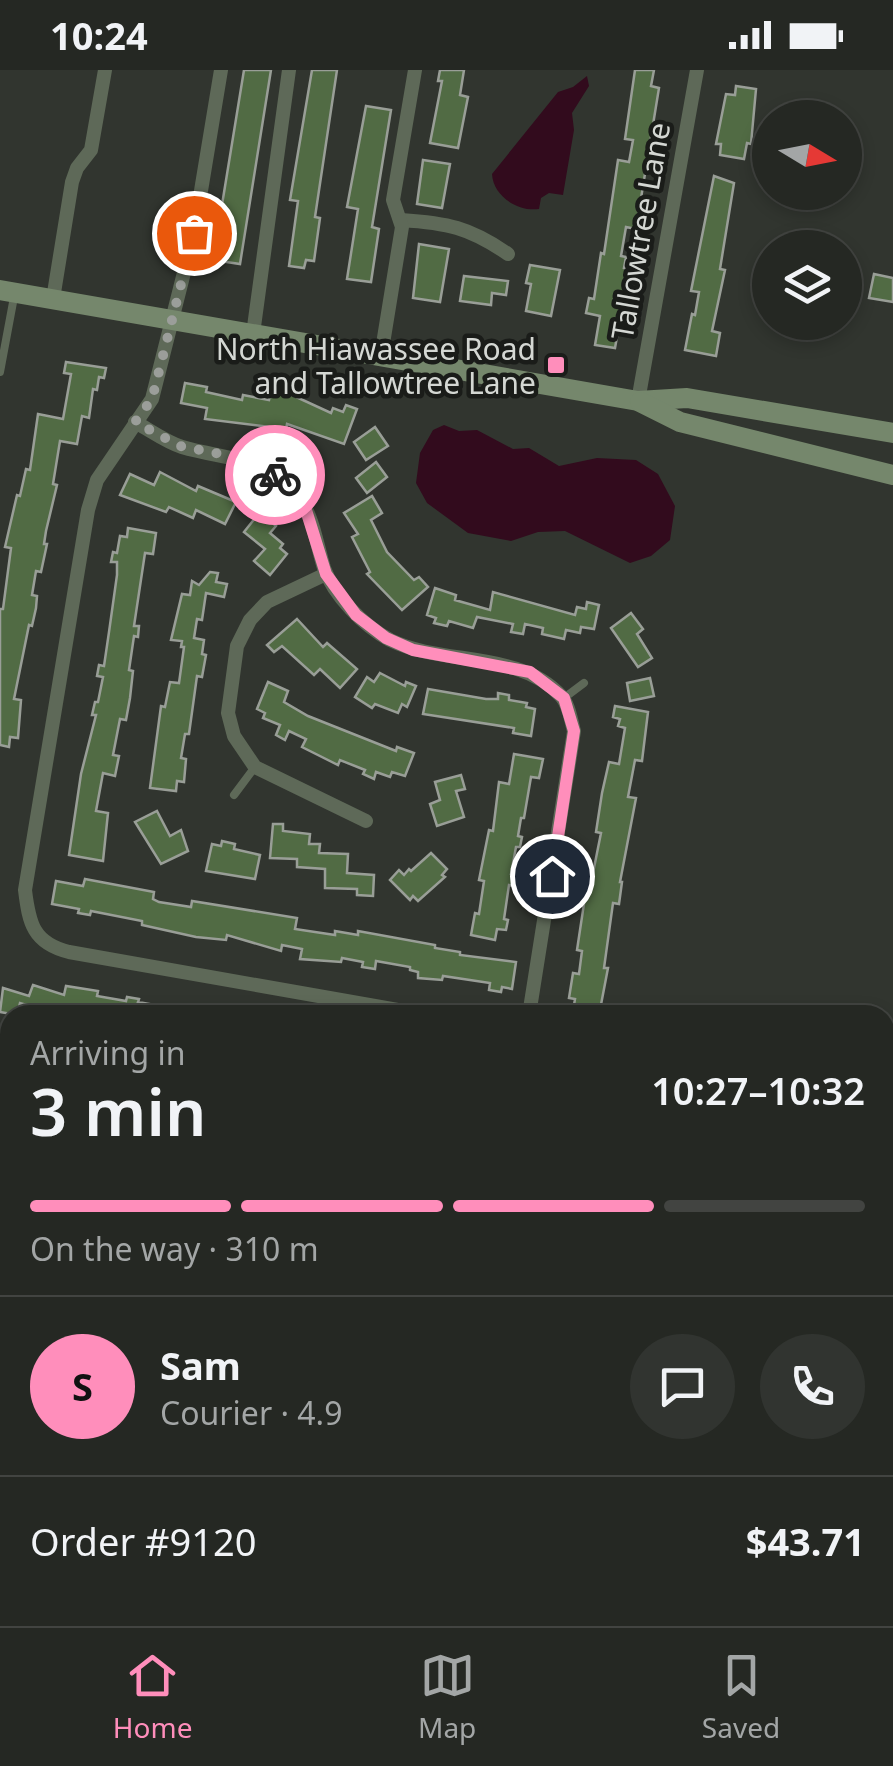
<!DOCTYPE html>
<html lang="en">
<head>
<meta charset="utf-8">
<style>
	:root { --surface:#252823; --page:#313430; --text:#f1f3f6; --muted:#a3a6a6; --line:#424441; --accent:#ff8ebb }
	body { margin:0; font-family:"Noto Sans",sans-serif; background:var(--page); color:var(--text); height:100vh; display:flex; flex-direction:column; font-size:38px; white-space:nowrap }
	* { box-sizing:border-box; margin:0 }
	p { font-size:32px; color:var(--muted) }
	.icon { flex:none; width:55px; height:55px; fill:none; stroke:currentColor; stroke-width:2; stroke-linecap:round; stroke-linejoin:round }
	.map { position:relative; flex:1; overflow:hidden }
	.panel { position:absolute; left:0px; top:935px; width:895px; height:622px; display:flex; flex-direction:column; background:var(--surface); border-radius:30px 30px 0 0; box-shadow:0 5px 15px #0003,0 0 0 2px var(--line) }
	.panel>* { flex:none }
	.needle { width:65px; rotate:100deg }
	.buttons { position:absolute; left:752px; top:30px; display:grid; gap:20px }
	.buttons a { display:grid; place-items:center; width:110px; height:110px; border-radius:50%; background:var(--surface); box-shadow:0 5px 15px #0003,0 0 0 2px var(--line); font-size:50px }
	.pin { position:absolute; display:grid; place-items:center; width:85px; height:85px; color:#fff; margin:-42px; border:5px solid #fff; border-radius:50%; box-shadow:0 2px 10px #0007 }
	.courier { position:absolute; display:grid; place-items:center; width:100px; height:100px; margin:-50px; border:8px solid #ff8ebb; border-radius:50%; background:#fff; color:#222; box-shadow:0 2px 12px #0007 }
	.headline em { font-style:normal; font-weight:600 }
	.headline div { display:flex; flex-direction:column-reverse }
	.headline { display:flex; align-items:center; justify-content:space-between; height:170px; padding:0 30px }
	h1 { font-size:65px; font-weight:600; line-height:75px }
	.bar { display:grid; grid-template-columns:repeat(4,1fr); gap:15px 10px; align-content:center; height:120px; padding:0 30px }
	.bar i { height:12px; border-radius:8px; background:var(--line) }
	.bar .current { background:var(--accent) }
	.bar p { grid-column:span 4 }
	.line { display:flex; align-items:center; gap:25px; padding:0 30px; border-top:2px solid var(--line) }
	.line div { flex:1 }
	.round { display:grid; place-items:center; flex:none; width:105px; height:105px; border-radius:52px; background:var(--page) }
	.status { display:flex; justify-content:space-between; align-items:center; height:70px; padding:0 50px; background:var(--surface); direction:ltr }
	.status svg { height:28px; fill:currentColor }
	.tab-bar { display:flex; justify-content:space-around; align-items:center; height:140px; border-top:2px solid var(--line); background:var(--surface); font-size:28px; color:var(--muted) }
	.tab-bar a { display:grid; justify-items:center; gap:5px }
	.tab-bar .current { color:var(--accent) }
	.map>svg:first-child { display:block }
</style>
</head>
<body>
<div class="status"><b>10:24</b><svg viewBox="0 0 49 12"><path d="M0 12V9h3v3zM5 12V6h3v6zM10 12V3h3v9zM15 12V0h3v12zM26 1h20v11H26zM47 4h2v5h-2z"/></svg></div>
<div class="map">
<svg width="893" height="1556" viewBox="0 0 893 1556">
	<rect width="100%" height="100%" fill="#31352f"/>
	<!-- water -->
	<g fill="#320b1d">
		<path d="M587,6l2,10 -17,27 2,17 -11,65 -14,-2 -8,5 -2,11c-21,3 -46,-13 -47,-35l66,-82 15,-5z"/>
		<path d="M444,355l15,6 18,-1 36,19 16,-1 30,18 38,-8 39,2 22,14 17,32 -5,34 -19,16 -21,7 -65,-32 -27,1 -27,9 -43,-8 -41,-30 -11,-20 4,-30 13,-23z"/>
	</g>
	<!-- building -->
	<g fill="#516b44" stroke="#999e97" stroke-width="2.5">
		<path d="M244,0h27l-31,194 -27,-4z"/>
		<path d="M312,0h25l-22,147 5,1 -6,43 -8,-1 -2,8 -15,-2 9,-65 -8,-1z"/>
		<path d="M440,0h24l-4,25 8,2 -10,51 -28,-5 12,-62h-4z"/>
		<path d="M635,0h19l-3,16 8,2 -23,141 -10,-2 -5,29 5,1 -2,11 5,1 -14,79 -20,-3 5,-29 -14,-3 3,-15 5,1 7,-46 3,1 14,-94 11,2 4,-22 -8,-1z"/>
		<path d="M736,16l20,3 -5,55 -4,-1 -3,16 -24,-4 1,-11h-5l10,-50 9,1z"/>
		<path d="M366,36l25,4 -19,117 7,2 -8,53 -24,-3 11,-70 -11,-2z"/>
		<path d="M423,90l27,4 -8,44 -25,-4z"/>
		<path d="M714,106l20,7 -14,86 5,1 -13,61 8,2 -4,23 -31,-6 7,-36 3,1 4,-23 -8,-1z"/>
		<path d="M419,174l30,5 -9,53 -27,-4z"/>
		<path d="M530,195l30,5 -9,46 -25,-5 5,-27 -5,-1z"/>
		<path d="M874,204l19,4v24l-24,-4z"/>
		<path d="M464,206l44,5 -2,14 -14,-2 -1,12 -31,-4z"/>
		<path d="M66,292l40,6 -2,10 -5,-1 -2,13 -4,-1 -4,29 -7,-2 -5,28 -17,-3 -7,43 4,1 -11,46 -2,13h3l-6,28 -5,-1 -4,24 5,1 -1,12 -4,18 -3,-1 -15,74 7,1 -3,38 -8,-1 -1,10 -9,-2v-136h3l8,-61 -6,-1 12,-52 3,1 6,-27 4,1 8,-56 25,5 8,-45 -7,-1z"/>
		<path d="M185,313l22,4 -1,5 36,8 1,-5 26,5 2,-9 21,4 39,18 2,-5 10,4 3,-7 11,4 -13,35 -57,-20 -1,5 -81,-10 2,-11 -26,-5z"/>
		<path d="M375,357l13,19 -22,14 -12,-18z"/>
		<path d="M376,392l11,15 -20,16 -11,-15z"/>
		<path d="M160,402l36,19 2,-5 38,16 -11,22 -29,-14 -3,8 -24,-11 -3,5 -46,-17 10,-21 24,11z"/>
		<path d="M372,426l10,17 -11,7 16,32 27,28 5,-3 9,10 -26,23 -35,-36 3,-2 -18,-35 6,-3 -14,-21z"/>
		<path d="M260,442l16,14 -6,7 13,11 -3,4 7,6 -17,21 -16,-14 11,-12 -21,-17z"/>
		<path d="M128,458l28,5 -3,21 -8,-1 -11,73h5l-1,11 -4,-1 -5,34 4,1 -3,27 -4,22 -6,-1 -7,36 6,1 -4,20 -12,-3 -7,38 12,2 -5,48 -34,-6 12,-81 15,-59h-4l3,-13h3l5,-25 -6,-1 2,-11 5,1 5,-34 8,-57v-13h-6l2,-10 4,1 3,-17 7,1z"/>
		<path d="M210,502l8,1 -2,9 11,2 -3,13 -18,-4 -4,27 -5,-1 -3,19 10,2 -2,14 4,1 -4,22 -5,-1 -8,58h-4l-4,24 5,1 -2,23 -7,-1 -1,10 -26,-3 11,-82 4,1 5,-25 9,1 5,-36h-3l1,-6 -11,-1 11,-46 8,1 2,-14 7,4z"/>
		<path d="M435,518l21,7 -1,5 35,10 3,-18 82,23 2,-8 9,2 1,-7 12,3 -5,24 -13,-2 -1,6 -14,-3 -2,9 -22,-5 1,-6 -18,-4 -2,10 -12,-2 2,-8 -36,-7 -4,11 -24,-7 -2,5 -13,-3 2,-5 -9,-3z"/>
		<path d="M631,543l12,16 -6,5 15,24 -14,9 -27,-39z"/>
		<path d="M297,549l26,28 4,-4 30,26 -17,19 -20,-19 -6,6 -32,-29 -8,6 -7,-7z"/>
		<path d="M380,603l25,13 1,-4 10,4 -9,21 -5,-3 -4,9 -23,-9 -3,4 -17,-11 12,-20 7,5z"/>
		<path d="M650,608l4,18 -24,5 -3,-18z"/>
		<path d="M268,612l20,9 -4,11 24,14 88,35 1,-4 17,6 -9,23 -13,-4 -2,5 -14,-5 -2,7 -11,-5 2,-4 -25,-10 -2,5 -36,-18 4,-8 -17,-8 -4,9 -9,-5 4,-10 -17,-7 2,-5 -8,-4z"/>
		<path d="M428,619l58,10h12v-6l11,2v5l18,3 -1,4 9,2 -4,27 -18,-3 1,-5 -91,-14z"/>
		<path d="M615,636l33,6 -6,49 -7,-1 -7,37 8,1 -16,84h2l-3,22 -6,-1 -9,65h4l-9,47 -26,-4 2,-12 -6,-1 4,-25 6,1 3,-23 -5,-1 11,-73 4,1 9,-45 -5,-1 6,-39 7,-31 10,2 6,-36 -7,-2 2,-7 -7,-2z"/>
		<path d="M514,684l29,5 -4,19 -8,-1 -7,41h-3l-3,18 4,1 -2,10h-4l-5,27 4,1 -2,11 -4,-1 -5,34 4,1 -2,10 -9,-1 -2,11 -24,-5 4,-22 4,1 5,-33 -5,-1 10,-50 4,1 6,-49 10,2z"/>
		<path d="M461,705l4,14 -9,2 8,26 -27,9 -7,-22 10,-4 -5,-18z"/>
		<path d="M157,741l13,25 11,-6 7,21 -27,13 -26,-42z"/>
		<path d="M273,754h10v7l27,3 -1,10h11l-1,9 29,1 -1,19 27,2 -1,21 -16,-1v-6l-32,-1v-19l-28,-2v-8l-27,-1z"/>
		<path d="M222,771l13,3 -1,5 26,6 -5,24 -49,-8 6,-27 9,2z"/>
		<path d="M431,783l16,16 -5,6 3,2 -27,24 -5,-5 -3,4 -20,-20 9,-10 5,5 5,-6 2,2z"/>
		<path d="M85,809l69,13 -1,7 6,3 32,5 1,-6 105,17 -2,11 40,6v-4l23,4v-4l77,14v3l25,4v3l56,7 -4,27 -10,-2 -1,5 -12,-2 1,-7 -47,-7 -1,4 -24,-2v-6l-8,-2v-3l-34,-6 -1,8 -13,-2 1,-5 -21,-4 -1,4 -41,-3 2,-10 -20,-4 -1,6 -54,-16 -1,5 -30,-3 -54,-12v-4l-51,-10 -1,4 -12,-2 1,-4 -27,-5 4,-23 27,5z"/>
		<path d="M33,915l31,10 2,-9 32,5 -1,5 29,5 1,-4 12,2 -1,3 45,8v5h-121l-42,-12 -3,12 -17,-3 3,-24 26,8z"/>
		<path d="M0,1274l10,2v39l-10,-2z"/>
	</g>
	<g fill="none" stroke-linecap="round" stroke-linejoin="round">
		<!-- service -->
		<g stroke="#5e6958" stroke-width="8">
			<path d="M0,302l14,-75"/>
			<path d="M296,423l16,-13"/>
			<path d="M564,628l20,-15"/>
			<path d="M234,725l21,-28"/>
		</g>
		<!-- minor -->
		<g stroke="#5e6958" stroke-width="14">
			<path d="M221,0l-27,163 -42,166 -55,81 -9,30 -63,380c4,33 8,53 44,62l357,63"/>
			<path d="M401,150c46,3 68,7 107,34"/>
			<path d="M53,229l19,-117 5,-14 14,-18 14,-80"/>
			<path d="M253,264l36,-264"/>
			<path d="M381,286l21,-129 -9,-27 22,-130"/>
			<path d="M638,331l59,-331"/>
			<path d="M135,352c15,8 31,20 47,25 45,13 75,8 111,44 20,19 23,52 31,77 10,28 40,58 66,72 53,26 129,10 171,56 8,8 10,25 13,35l-45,284"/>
			<path d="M326,504l-59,28 -17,18 -13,26 -9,67 6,23 21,31 111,54"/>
			<path d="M0,1057l10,2"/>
			<path d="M0,1239l10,1"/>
			<path d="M885,1267l8,1"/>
			<path d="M885,1414l8,1"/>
			<path d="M0,1434l10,2"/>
			<path d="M787,1548l50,8"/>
			<path d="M65,1556l1,-8"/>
			<path d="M431,1556l1,-8"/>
		</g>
		<!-- secondary -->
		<g stroke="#75876c" stroke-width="20">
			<path d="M0,220l638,111 49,-3 206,35"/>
			<path d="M640,332l40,20 213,53"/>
		</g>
	</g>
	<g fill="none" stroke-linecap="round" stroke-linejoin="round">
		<!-- done -->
		<path stroke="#9b9e9a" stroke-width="10" stroke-dasharray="0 18" d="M194,163l-42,166 -17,23 45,24 65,13 30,16"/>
		<!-- route -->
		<path stroke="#ff8ebb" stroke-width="12" d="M275,405l21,18 10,17 20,64 30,41 30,23 27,12 117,22 34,26 10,33 -22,145"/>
	</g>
	<!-- markers -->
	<rect fill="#ff8ebb" stroke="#1a1c19" stroke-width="4" x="546" y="285" width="20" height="20" rx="5"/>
	<g text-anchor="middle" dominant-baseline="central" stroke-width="9" stroke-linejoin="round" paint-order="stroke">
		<!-- street labels -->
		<g font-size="30" fill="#d4d7d3" stroke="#1a1c19">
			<text transform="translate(640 161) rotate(-80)">Tallowtree Lane</text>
		</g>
		<!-- poi labels -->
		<g font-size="30" fill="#d4d7d3" stroke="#1a1c19" text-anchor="end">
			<text x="536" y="278">North Hiawassee Road<tspan x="536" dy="34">and Tallowtree Lane</tspan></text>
		</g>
	</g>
</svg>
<div class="buttons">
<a><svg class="needle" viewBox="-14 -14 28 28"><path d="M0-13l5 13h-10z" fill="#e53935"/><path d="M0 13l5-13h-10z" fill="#a3a6a6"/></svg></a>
<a><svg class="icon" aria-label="layers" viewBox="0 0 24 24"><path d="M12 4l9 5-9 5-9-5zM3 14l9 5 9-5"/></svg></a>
</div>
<div class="pin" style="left:194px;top:163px;background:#ea580c"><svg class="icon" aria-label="bag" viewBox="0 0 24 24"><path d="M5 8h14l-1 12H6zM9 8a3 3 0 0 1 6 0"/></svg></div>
<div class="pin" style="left:552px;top:806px;background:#1f2937"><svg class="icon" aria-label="home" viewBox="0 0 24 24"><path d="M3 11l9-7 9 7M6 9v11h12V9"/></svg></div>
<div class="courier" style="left:275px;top:405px"><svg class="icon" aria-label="bike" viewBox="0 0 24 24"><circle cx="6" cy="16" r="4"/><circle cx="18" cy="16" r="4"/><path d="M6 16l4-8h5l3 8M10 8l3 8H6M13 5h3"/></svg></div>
<section class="panel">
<div class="headline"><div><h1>3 min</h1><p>Arriving in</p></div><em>10:27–10:32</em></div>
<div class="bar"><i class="current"></i><i class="current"></i><i class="current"></i><i></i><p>On the way · 310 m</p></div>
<div class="line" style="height:180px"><b class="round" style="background:var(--accent);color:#111">S</b><div><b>Sam</b><p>Courier · 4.9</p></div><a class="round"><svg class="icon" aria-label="chat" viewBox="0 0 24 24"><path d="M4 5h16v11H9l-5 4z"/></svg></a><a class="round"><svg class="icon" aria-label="phone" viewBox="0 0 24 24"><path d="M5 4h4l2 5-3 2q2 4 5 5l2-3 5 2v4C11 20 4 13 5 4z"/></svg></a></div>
<div class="line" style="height:130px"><div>Order #9120</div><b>$43.71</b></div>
</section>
</div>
<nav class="tab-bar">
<a class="current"><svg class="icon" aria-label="home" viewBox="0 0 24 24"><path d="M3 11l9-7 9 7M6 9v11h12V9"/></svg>Home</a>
<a><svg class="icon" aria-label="map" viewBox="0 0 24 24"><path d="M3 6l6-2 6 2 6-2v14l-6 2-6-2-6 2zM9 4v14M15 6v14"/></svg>Map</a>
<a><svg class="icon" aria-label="saved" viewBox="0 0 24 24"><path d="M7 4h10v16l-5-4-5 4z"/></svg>Saved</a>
</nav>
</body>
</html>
